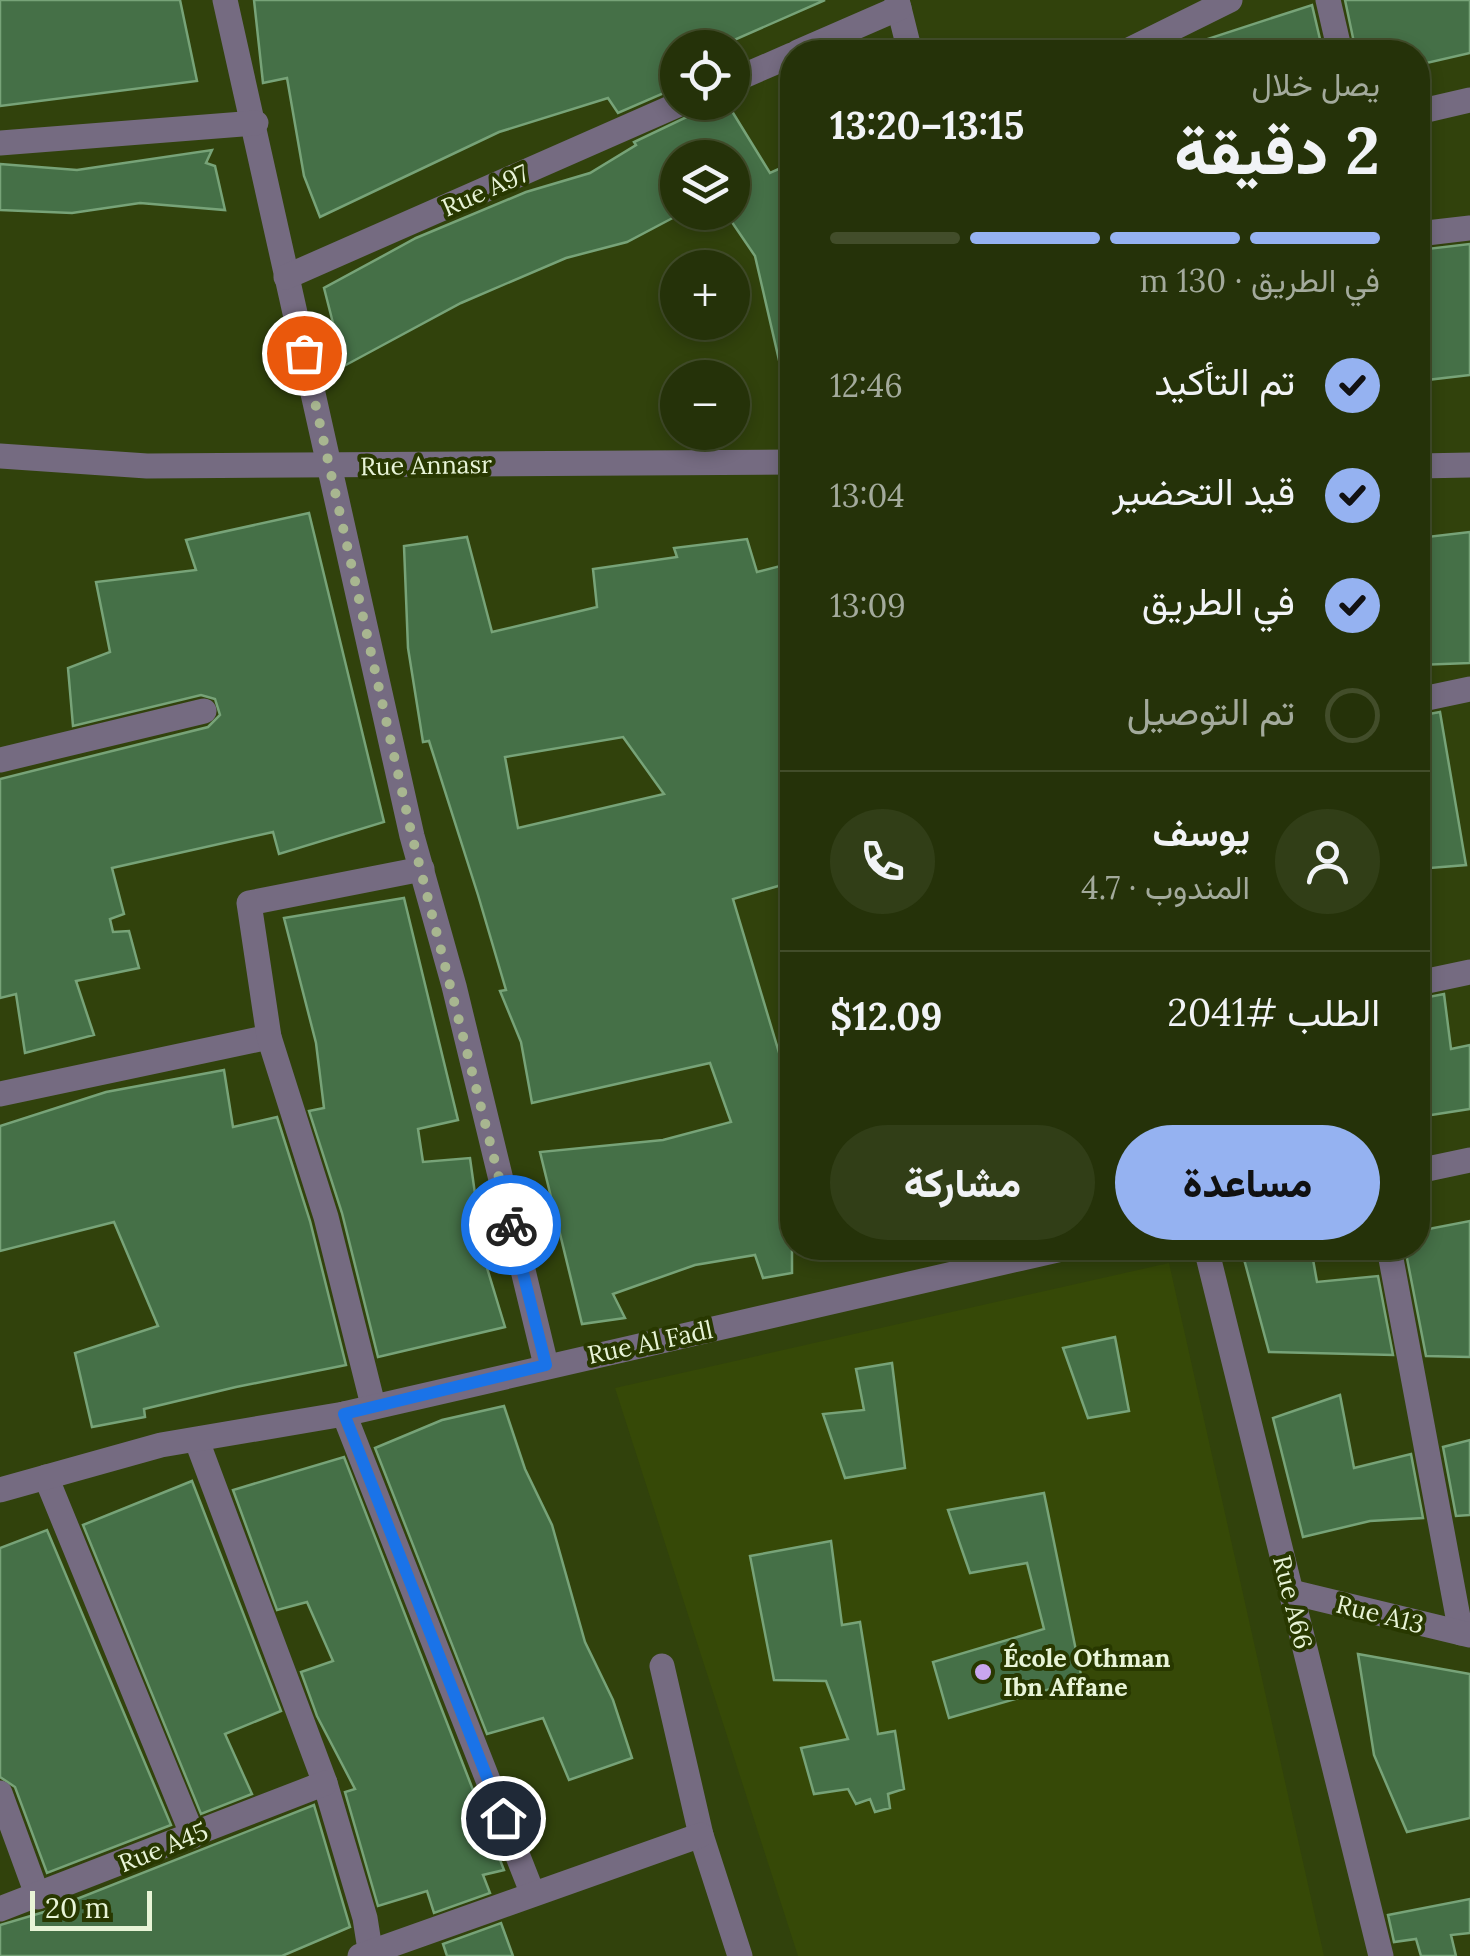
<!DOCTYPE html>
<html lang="ar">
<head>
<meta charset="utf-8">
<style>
	:root { --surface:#253209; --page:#313e17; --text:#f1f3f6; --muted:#a3aa9c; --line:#424d2a; --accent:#95b2f1 }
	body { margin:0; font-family:Lora,Vazirmatn,serif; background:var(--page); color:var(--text); direction:rtl; height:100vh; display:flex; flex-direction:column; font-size:38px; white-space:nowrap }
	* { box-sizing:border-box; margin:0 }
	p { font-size:32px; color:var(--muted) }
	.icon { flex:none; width:55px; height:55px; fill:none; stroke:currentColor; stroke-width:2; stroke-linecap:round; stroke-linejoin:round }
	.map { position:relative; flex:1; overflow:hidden; direction:ltr }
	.panel { position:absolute; left:780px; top:40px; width:650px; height:1220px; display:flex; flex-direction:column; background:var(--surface); border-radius:40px; box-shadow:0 5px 15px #0003,0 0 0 2px var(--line); direction:rtl }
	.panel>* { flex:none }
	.buttons { position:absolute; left:660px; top:30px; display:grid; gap:20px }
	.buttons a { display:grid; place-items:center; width:90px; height:90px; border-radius:50%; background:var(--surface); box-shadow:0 5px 15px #0003,0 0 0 2px var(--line); font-size:50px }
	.scale { position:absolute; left:30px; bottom:25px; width:122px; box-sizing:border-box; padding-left:10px; border:5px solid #e8f4d7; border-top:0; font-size:28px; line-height:35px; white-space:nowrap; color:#e8f4d7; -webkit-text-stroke:8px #283800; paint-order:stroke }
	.pin { position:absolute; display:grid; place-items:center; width:85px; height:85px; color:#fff; margin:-42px; border:5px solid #fff; border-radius:50%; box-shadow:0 2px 10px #0007 }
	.courier { position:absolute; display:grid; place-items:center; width:100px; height:100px; margin:-50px; border:8px solid #1a73e8; border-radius:50%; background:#fff; color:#222; box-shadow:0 2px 12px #0007 }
	.headline em { font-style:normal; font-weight:800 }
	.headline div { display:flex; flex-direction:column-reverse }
	.headline { display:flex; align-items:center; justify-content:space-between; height:170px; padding:0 50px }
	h1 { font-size:65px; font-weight:800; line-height:75px }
	.bar { display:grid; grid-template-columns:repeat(4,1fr); gap:15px 10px; align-content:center; height:120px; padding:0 50px }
	.bar i { height:12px; border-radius:8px; background:var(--line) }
	.bar .current { background:var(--accent) }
	.bar p { grid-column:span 4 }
	.line { display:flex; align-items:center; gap:25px; padding:0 50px; border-top:2px solid var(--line) }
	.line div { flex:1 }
	.round { display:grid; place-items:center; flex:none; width:105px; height:105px; border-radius:52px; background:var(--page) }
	ol { padding:0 50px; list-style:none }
	li { display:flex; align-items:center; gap:30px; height:110px }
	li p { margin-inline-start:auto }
	li .icon { padding:10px; border-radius:50%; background:var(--accent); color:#111; stroke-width:4 }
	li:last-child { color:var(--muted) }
	li i { width:55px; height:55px; border:5px solid var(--line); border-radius:50% }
	.button { display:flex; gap:20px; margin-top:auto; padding:20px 50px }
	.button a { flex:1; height:115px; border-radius:60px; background:var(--accent); color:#111; font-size:40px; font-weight:800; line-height:115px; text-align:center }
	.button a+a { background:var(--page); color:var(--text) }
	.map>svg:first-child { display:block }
</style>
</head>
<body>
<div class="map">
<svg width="1470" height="1956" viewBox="0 0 1470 1956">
	<rect width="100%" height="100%" fill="#31420c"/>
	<!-- built -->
	<path fill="#364907" d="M1169,1263l155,693h-526l-183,-568z"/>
	<!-- building -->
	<g fill="#457047" stroke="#77a378" stroke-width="2.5" fill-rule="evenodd">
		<path d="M0,0h180l17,81 -197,25z"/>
		<path d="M254,0h571l-109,48h-38v39l-60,26 -10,-15 -109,34 -179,85 -16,-41 -17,-98 -24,5z"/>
		<path d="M1345,0h125v53l-52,12v-13h-62z"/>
		<path d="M1312,5l11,47h-136l-1,-6z"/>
		<path d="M730,108l40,65 22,-10v195l-13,2 -24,-104 -30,-44h7v-54h-54v54h6l-57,30 -61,16 -105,45 -117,63 -20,-78 92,-50 110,-46 64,-19 46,-28 -2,-3 61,-29z"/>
		<path d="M212,150l-6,13 9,3 10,44 -85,-7 -68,10 -72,-3v-46l77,6z"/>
		<path d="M1470,244v131l-52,6v-131z"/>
		<path d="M309,513l75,309 -105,32 -6,-22 -161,36 12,46 -14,5 3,13 16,-1 10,37 -63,13 18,54 -69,18 -9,-59 -16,4v-219l208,-52 12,-12 -5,-16 -14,-4 -128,31 -5,-58 42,-16 -14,-70 100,-12 -10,-30z"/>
		<path d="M1470,532v131l-52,2v-127z"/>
		<path d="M467,537l25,95 105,-25 -4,-38 84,-12 -3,-9 73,-9 10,33 35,-9v319l-59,17 50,167 2,81 7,24v102l-29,5 -8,-23 -60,10 -82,29 12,24 -43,6 -42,-172 123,-12 68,-18 -21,-59 -178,40 -11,-61 -21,-51 6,-1 -28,-95 -49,-154 -6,1 -15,-94 -4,-102zM623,737l41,57 -146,34 -13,-71z"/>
		<path d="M1440,712l26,153 -48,4v-153z"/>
		<path d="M404,898l54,222 -40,9 5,33 47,-4 14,100 21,69 -127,30 -36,-144 -33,-102 15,-3 -8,-65 -32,-125z"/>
		<path d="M1444,994l7,55 19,-4v64l-52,8v-118z"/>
		<path d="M224,1070l9,57 44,-10 33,104 36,144 -110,22 -92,22 1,8 -53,10 -17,-74 83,-27 -44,-104 -114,29v-125l106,-34z"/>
		<path d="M1470,1221v136l-44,-1 -21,-108h13v-17z"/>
		<path d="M1241,1248h70l6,34 61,-6 15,79 -124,-3z"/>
		<path d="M1115,1337l14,74 -41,7 -25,-70z"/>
		<path d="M892,1363l13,105 -60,10 -22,-64 41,-4 -8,-41z"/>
		<path d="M1340,1395l14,73 57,-14 12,64 -53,3 -67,16 -30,-119z"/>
		<path d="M504,1406l21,63 27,56 33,117 28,58 19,58 -63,22 -26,-62 -56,16 -112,-286 67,-28z"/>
		<path d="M1470,1440v75l-14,1 -13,-69z"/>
		<path d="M344,1457l160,413 -21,5 7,18 -56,20 -7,-22 -49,15 -33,-114 10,-3 -38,-73 -16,-44 32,-11 -26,-59 -30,8 -44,-120z"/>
		<path d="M192,1481l89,230 -56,23 27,60 -51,20 -118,-289z"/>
		<path d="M1044,1493l38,187 -133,38 -16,-56 111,-33 -17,-66 -57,10 -22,-63z"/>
		<path d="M47,1530l124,295 -124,48 -32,-86 -15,-10v-229z"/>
		<path d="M831,1541l11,84 18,-3 18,112 17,-3 9,58 -16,5 2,14 -15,4 -5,-13 -14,5 -8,-15 -34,5 -13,-46 47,-9 -22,-58 -52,-1 -24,-124z"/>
		<path d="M1358,1654l112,20v144l-63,14 -33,-77z"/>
		<path d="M314,1805l36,122 -68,29h-282v-31l44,-13z"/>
		<path d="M1470,1899v34l-19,2 5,21h-35l-5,-17 -22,3 -6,-27z"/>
		<path d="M501,1923l12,33h-66l-4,-12z"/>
	</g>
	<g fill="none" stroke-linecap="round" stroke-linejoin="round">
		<!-- street -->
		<g stroke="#756b81" stroke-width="25">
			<path d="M225,0l187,836 42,150 92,379"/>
			<path d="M897,0l13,52"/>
			<path d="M1328,0l12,52"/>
			<path d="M798,52l101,-44"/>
			<path d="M1125,52l105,-52"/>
			<path d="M732,81l60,-26"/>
			<path d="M1418,112l52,-12"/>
			<path d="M0,143l256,-20"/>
			<path d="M1418,234l52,-6"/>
			<path d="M286,277l398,-175"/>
			<path d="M0,456l147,10 645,-4"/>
			<path d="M1418,466l52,-1"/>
			<path d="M1418,700l52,-11"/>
			<path d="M0,760l204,-49"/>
			<path d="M1418,983l52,-11"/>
			<path d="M0,1094l269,-57"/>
			<path d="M1418,1171l52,-11"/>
			<path d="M1206,1248l175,708"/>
			<path d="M1389,1248l72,385"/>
			<path d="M373,1405l-47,-188 -57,-180 -20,-134 173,-34"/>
			<path d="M344,1414l188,478"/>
			<path d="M197,1441l128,342 40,135 6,38"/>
			<path d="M46,1477l147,359"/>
			<path d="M0,1490l161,-45 183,-31 722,-166"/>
			<path d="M1291,1592l179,43"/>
			<path d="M662,1666l39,169 39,121"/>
			<path d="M0,1793l38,104"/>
			<path d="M0,1909l325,-126"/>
			<path d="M360,1956l341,-121"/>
		</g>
	</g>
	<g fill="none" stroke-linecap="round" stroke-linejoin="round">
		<!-- done -->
		<path stroke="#a8b690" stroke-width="10" stroke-dasharray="0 18" d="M304,353l108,483 99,389"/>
		<!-- route -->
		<path stroke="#1a73e8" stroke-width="12" d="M503,1818l-159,-404 202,-49 -35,-140"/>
	</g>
	<!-- markers -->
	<circle fill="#c8a6ef" stroke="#283800" stroke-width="4" cx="983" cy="1672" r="10"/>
	<g text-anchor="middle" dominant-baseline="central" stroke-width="8" stroke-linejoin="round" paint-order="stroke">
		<!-- street labels -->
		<g font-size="25" fill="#e8f4d7" stroke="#283800">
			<text transform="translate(485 190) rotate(-24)">Rue A97</text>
			<text transform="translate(426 465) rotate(-1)">Rue Annasr</text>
			<text transform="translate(650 1342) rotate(-12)">Rue Al Fadl</text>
			<text transform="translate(1293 1602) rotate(76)">Rue A66</text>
			<text transform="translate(1380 1614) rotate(14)">Rue A13</text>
			<text transform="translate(163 1847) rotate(-22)">Rue A45</text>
		</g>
		<!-- poi labels -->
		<g font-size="25" font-weight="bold" fill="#e8f4d7" stroke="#283800" text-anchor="start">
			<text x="1003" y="1658">École Othman<tspan x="1003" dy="29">Ibn Affane</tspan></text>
		</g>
	</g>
</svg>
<div class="buttons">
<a><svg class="icon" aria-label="locate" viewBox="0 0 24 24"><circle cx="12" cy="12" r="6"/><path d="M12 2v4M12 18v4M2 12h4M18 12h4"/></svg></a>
<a><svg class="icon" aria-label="layers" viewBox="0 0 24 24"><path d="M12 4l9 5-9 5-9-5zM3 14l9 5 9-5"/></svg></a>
<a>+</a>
<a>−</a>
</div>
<div class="scale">20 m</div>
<div class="pin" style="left:304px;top:353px;background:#ea580c"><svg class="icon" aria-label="bag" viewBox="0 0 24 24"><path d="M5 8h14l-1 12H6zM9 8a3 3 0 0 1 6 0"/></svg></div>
<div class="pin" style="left:503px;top:1818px;background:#1f2937"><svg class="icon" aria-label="home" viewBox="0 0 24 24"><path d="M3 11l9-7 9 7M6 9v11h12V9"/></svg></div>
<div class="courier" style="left:511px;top:1225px"><svg class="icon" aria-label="bike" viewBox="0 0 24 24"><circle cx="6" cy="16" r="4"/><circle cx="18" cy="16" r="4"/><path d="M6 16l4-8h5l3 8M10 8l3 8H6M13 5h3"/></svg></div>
<section class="panel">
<div class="headline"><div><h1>2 دقيقة</h1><p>يصل خلال</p></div><em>13:15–13:20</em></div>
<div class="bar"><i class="current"></i><i class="current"></i><i class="current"></i><i></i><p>في الطريق · 130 m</p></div>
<ol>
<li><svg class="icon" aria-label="check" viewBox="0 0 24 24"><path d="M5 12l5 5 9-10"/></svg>تم التأكيد<p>12:46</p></li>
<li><svg class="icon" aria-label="check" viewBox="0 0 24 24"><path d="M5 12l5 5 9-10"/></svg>قيد التحضير<p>13:04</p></li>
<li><svg class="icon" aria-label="check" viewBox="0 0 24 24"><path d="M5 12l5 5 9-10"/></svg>في الطريق<p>13:09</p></li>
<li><i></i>تم التوصيل</li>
</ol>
<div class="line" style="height:180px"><a class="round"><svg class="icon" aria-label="person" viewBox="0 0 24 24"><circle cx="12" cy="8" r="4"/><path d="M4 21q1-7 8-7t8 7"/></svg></a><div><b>يوسف</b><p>المندوب · 4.7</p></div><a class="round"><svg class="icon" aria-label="phone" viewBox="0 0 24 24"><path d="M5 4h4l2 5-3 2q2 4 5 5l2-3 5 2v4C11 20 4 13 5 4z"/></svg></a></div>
<div class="line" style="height:130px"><div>الطلب #2041</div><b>$12.09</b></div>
<div class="button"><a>مساعدة</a><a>مشاركة</a></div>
</section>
</div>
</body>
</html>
